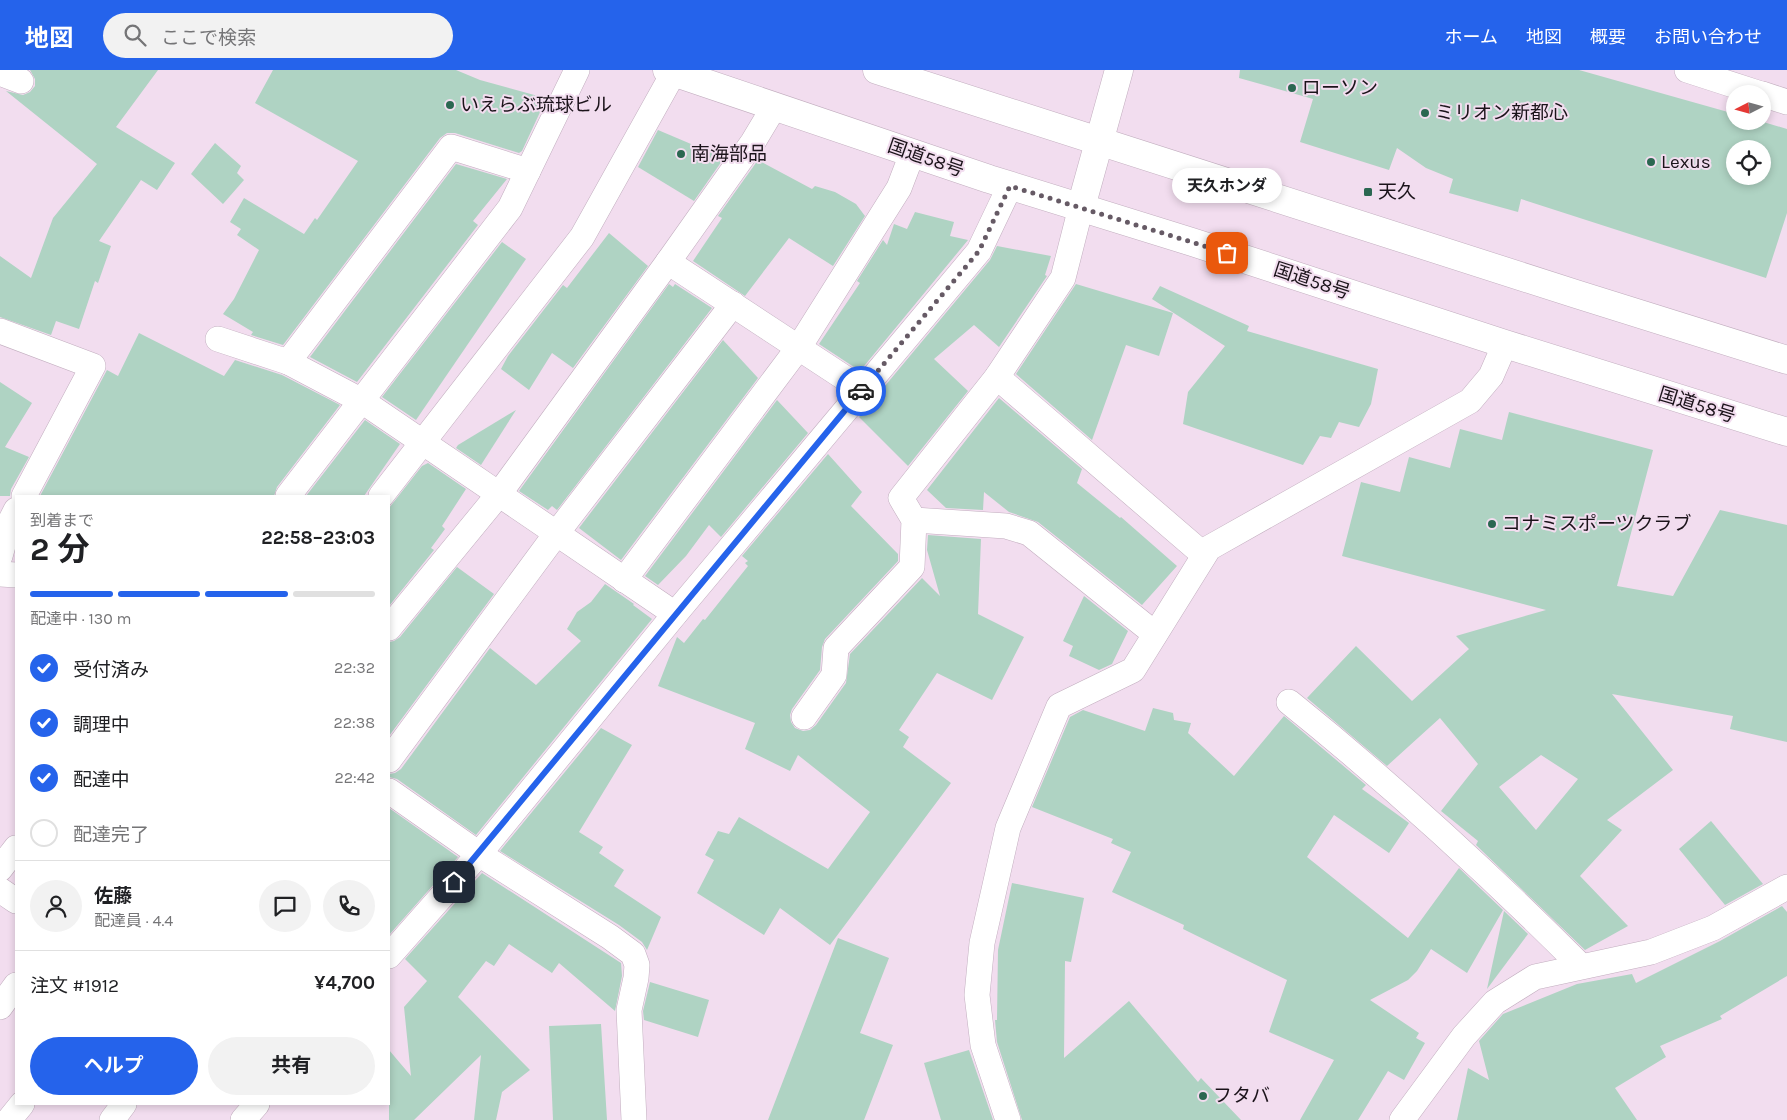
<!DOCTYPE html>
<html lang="ja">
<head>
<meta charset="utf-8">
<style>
	:root { --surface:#fff; --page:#f2f2f2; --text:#202124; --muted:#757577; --line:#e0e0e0; --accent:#2563eb }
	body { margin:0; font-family:Karla,"Noto Sans JP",sans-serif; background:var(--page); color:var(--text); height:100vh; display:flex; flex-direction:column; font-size:19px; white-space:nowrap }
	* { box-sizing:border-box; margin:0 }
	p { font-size:16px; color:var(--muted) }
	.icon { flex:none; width:28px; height:28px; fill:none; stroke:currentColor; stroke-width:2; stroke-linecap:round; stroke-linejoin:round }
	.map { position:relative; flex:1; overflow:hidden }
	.side { position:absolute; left:15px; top:425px; width:375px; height:610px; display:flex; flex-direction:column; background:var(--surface); border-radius:0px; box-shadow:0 2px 8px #0003 }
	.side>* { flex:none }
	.needle { width:32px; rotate:264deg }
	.controls { position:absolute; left:1726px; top:15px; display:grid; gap:10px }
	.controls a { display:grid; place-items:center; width:45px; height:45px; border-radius:50%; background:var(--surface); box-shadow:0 2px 8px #0003; font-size:25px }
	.pin { position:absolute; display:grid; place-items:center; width:42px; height:42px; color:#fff; margin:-21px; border-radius:10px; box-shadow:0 2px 8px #0006 }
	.courier { position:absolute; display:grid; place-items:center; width:50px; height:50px; margin:-25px; border:4px solid #2563eb; border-radius:50%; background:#fff; color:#222; box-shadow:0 1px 6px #0007 }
	.bubble { position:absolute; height:35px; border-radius:18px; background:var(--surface); box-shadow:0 2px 8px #0003; font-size:16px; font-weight:700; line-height:35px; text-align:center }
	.summary em { font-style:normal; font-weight:700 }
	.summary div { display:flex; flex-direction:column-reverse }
	.summary { display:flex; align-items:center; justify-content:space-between; height:85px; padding:0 15px }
	h1 { font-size:32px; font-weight:700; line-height:38px }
	.bar { display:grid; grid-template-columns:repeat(4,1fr); gap:8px 5px; align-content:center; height:60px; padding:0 15px }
	.bar i { height:6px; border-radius:4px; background:var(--line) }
	.bar .active { background:var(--accent) }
	.bar p { grid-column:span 4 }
	.line { display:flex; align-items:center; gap:12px; padding:0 15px; border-top:1px solid var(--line) }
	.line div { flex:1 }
	.round { display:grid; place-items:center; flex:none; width:52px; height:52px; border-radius:26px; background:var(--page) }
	ol { padding:0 15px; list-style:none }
	li { display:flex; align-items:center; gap:15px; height:55px }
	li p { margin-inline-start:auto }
	li .icon { padding:5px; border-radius:50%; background:var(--accent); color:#fff; stroke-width:4 }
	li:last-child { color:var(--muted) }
	li i { width:28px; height:28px; border:2px solid var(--line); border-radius:50% }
	.cta { display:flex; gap:10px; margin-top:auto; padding:10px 15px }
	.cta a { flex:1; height:58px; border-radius:30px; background:var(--accent); color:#fff; font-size:20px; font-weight:700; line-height:58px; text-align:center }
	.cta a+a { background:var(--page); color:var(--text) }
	header { display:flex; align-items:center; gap:30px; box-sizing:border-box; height:70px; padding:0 25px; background:var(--accent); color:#fff }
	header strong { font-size:24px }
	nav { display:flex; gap:28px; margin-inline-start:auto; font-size:18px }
	.search { width:350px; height:45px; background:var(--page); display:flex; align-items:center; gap:12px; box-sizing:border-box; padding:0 18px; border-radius:28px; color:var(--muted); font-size:19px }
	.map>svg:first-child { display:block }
</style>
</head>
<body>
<header>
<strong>地図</strong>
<div class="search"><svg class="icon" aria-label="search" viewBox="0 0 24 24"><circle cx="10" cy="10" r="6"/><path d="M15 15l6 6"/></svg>ここで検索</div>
<nav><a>ホーム</a><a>地図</a><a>概要</a><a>お問い合わせ</a></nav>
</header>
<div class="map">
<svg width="1787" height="1050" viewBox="0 0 1787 1050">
	<rect width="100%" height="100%" fill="#f2ddef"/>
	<!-- building -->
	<g fill="#afd3c3" fill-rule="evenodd">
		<path d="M30,0h128l-42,57 59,36 -18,27 -16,-10 -42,61 12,5 -13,37 -3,-2 -16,48 -23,-8 -5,14 -51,-18v-61l31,22 22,-60 44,-54 -91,-73 17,4 7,-3 5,-6v-7z"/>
		<path d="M273,0h183l24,10 58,16 3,14 -19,41 -3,2 -64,-20h-8l-7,5 -157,207 -32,-10 2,-3 -30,-18 11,-15 25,-49 -22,-15 4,-6 -11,-7 14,-24 60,36 11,-16 2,2 41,-59 -103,-58z"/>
		<path d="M1240,0h339l156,44v7h25l27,8v84l-21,65 -245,-79 -3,13 -69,-19 4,-14 -27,-11 -29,-20 -8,22 -89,-28 13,-43 -74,-21zM1735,79h27v27h-27z"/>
		<path d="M658,60l66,28 -30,43 -56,-34z"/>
		<path d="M215,73l26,23 -4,7 7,7 -21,24 -32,-30z"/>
		<path d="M758,90l54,29 3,-3 20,6 21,12 9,12 -32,50 -44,-28 -44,58 -52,-35 29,-43 -4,-2z"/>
		<path d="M456,94l51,15 -34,42 5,4 -121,157 -47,-25z"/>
		<path d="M915,142l39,10 -4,14 18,4 -108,131 -41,-27 41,-61 -3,-2 26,-41 4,5 7,-21 13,5z"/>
		<path d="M609,163l39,33 -75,102 -21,-15 -23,37 -28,-21 7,-13 55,-71 4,3z"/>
		<path d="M502,172l24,17 -110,161 -34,-23z"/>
		<path d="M997,176l54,10 -6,19 2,1 -48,71 -25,-22 -40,34 34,32 -60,75 -49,-49 131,-157z"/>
		<path d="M669,214l4,3 2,-3 37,24 -155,202 -5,-4 -4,4 -29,-19z"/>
		<path d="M1076,214l97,29 -14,43 -33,-11 -34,95 -76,-66z"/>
		<path d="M1160,216l89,40 -2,5 131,38 -7,35 -12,23 -20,-5 -8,16 -11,-2 -17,29 -120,-41 5,-32 37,-46 -73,-47z"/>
		<path d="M139,263l85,43 11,-16 47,15 58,30 -63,82 -3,9h-234l67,-126 11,6z"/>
		<path d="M723,270l35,38 -137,182 -42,-32z"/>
		<path d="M0,312l32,21 -27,44 24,10 -18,32 -1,7h-10z"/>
		<path d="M999,328l83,71 -5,14 43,35 1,-1 56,49 -35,39 -104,-83 -29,-10 -25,-20 -1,18 -37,-2 -19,-18z"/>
		<path d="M777,330l31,33 -87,104 -12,-12 -23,31 -28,29 -13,-9z"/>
		<path d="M516,340l-35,55 -25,-17 2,-3z"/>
		<path d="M1509,342l144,38 -36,136 56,10 47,-86 67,15v217l-57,-13 3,-13 -121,-22 61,76 -66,50 15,10 -42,46 48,50 -43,24 -109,-105 2,-4 -37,-30 37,-47 -38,-46 -53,48 -80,-68 49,-52 56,55 57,-52 -13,-13 90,-26 -204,-54 19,-74 39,10 9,-35 41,11 10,-39 42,11zM1541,685l37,24 -42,51 -37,-43z"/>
		<path d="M365,350l35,24 -36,52h-58z"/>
		<path d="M828,384l34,38 -11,14 47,48v7l-73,78 -3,8 -2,23 -28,39 -2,6 1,7 4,6 8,3 7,-1 6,-5 30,-42 4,-29 72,-76 18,18 -13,-46 1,-15 53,4 -3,75 46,23 -32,63 -55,-27 -38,57 10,7 -6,10 48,36 -121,162 -50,-37 -16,27 -67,-42 17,-33 -9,-5 13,-24 11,3 10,-17 89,52 42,-57 -72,-57 -8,16 -45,-22 10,-26 -97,-37 19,-49 7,6 19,-24 2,1 43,-54 -3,-3 3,-2 -6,-5z"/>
		<path d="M428,393l38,26 -24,37 3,3 -14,19 3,2 -45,56v-98l33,-42z"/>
		<path d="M457,497l37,27 -105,142v-94l5,-1 6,-4z"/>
		<path d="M605,514l29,20 -1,1 19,14 -176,216 -79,-56 -8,-2v-3l6,-1 6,-4 89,-121 46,37 45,-44 -14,-12 10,-17 14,-10z"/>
		<path d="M1084,526l44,35 -16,33 -13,6 -30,-14 4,-10 -10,-5z"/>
		<path d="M1153,638l20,5 1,7 17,3 -3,10 46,43 50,-60 82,69 -4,4 47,34 -20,30 -55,-38 -27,42 101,81 51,-70 44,42 -36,63 -36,-24 -14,22 -9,9 -38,20 49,33 -3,5 9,5 -21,37 -16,-9 -30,49h-58l34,-60 -65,-28 18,-52 -104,-51 1,-4 -72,-33 19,-40 -20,-9 2,-4 -81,-32 38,-90 13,-7 62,21z"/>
		<path d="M601,658l31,17 -53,87 24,15 -4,6 25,17 -10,16 47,31 -14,33 -5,-8 -23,-17 -119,-74z"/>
		<path d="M389,738l69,49 -69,78z"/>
		<path d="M1711,751l52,63 -38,21 -46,-56z"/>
		<path d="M482,803l139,90 1,13 -7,35 -56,-48 -7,10 -43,-29 -15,22 -8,-5 -28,36 72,73 -28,22 -6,28h-22l7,-65 -67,65h-25v-70l22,26 -7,-69 23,-26 -22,-22z"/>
		<path d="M1012,813l72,15 -13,64 -6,-1 -1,97 65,-57 69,81 3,-4 40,42h-219l-25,-78 -2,-22h2l1,-70z"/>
		<path d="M1782,836l5,6v64l-67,40 2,3 -62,27 6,11 -51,31 22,32h-180l11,-52 21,12 -10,-39 24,-27 74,-30 55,-10 4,9 84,-42z"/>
		<path d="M1504,841l24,23 -41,55z"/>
		<path d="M838,868l51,20 -29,75 33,12 -29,75h-96z"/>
		<path d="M650,912l59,18 -11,37 -54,-17 -1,-9z"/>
		<path d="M601,954l6,96h-54l-4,-94z"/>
		<path d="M969,980l24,70h-52l-17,-57z"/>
	</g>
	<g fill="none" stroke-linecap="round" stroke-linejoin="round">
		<!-- minor casing -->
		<g stroke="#c2aebf" stroke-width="26">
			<g id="minor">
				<path d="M1687,0l74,24"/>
				<path d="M0,3l21,8"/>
				<path d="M1762,24l25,8"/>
				<path d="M668,192l195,128"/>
				<path d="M0,261l93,35 -69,130"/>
				<path d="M218,269l70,23 163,-215 77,24"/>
				<path d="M288,292l74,39 313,213"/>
				<path d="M997,307l207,178"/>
				<path d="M288,426l222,-288 67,-138"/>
				<path d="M381,426l201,-259 92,-165"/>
				<path d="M914,450l92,6 23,7 126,101"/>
				<path d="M0,486l9,-32 7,-14"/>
				<path d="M0,504l16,1"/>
				<path d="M624,510l175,-233 100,-159 13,-34"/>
				<path d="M389,558l110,-134 169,-232 85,-120 21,-35"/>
				<path d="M1289,632c102,82 199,171 292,264"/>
				<path d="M804,647l30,-42 2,-27 76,-81 2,-47 -13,-22 96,-121 66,-99 18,-71"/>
				<path d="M389,690l167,-226 177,-230"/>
				<path d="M389,721l90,63 131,83 23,17 4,11 -1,13 -7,32 5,110"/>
				<path d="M0,799l16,-21"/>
				<path d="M0,820l16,11"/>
				<path d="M389,886l90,-102 196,-240 304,-363 31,-65"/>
				<path d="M0,937l16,-22"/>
				<path d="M9,1050l13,-16"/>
				<path d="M112,1050l12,-16"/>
				<path d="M243,1050l14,-16"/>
				<path d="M1008,1050l-25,-75 -6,-50 5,-52 26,-115 51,-122 74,-36 76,-122 261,-147 21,-25 14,-32"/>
				<path d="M1402,1050l62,-84 31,-34 40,-25 116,-25 62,-24 74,-41"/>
			</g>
		</g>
		<!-- tertiary casing -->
		<g stroke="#c2aebf" stroke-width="29">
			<path id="tertiary" d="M1081,137l38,-137"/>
		</g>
		<!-- trunk casing -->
		<g stroke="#c2aebf" stroke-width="29">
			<g id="trunk">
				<path d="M667,0l322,109 203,63 313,102 282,88"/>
				<path d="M877,0l699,224 211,66"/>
			</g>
		</g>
		<!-- minor -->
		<use href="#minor" stroke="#fff" stroke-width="25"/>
		<!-- tertiary -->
		<use href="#tertiary" stroke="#fff" stroke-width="28"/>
		<!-- trunk -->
		<use href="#trunk" stroke="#fff" stroke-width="28"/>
	</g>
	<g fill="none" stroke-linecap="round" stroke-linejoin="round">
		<!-- done -->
		<path stroke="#665a65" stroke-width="5" stroke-dasharray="0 9" d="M861,321l118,-140 31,-65 217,67"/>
		<!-- route -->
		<path stroke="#2563eb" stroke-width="6" d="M454,812l407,-491"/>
	</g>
	<!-- markers -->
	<g fill="#2b6751" stroke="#f2ddef" stroke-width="2">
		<circle cx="1292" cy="18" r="5"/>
		<circle cx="450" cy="35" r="5"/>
		<circle cx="1425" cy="43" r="5"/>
		<circle cx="681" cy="84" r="5"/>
		<circle cx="1651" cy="92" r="5"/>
		<rect x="1363" y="117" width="10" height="10" rx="2.5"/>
		<circle cx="1492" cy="454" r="5"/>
		<circle cx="1203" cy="1026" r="5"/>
	</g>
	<g text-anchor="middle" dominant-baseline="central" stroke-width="4" stroke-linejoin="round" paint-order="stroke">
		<!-- poi labels -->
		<g font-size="19" fill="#1b131a" stroke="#f2ddef" text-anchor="start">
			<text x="1302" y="18">ローソン</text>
			<text x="460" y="35">いえらぶ琉球ビル</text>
			<text x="1435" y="43">ミリオン新都心</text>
			<text x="691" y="84">南海部品</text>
			<text x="1661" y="92">Lexus</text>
			<text x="1378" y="122">天久</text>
			<text x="1502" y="454">コナミスポーツクラブ</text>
			<text x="1213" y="1026">フタバ</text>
		</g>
		<!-- street labels -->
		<g font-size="19" fill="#1b131a" stroke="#f2ddef">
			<text transform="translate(926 88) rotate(19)">国道58号</text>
			<text transform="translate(1312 211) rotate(18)">国道58号</text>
			<text transform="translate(1697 335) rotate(17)">国道58号</text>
		</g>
	</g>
</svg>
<div class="controls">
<a><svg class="needle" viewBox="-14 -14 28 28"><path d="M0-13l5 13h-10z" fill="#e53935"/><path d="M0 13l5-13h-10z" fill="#757577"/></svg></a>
<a><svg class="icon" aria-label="locate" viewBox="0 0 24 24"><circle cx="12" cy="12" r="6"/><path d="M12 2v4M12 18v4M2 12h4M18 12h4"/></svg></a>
</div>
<div class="pin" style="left:1227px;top:183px;background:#ea580c"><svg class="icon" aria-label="bag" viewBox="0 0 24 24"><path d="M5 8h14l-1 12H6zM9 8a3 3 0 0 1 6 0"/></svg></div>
<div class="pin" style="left:454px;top:812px;background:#1f2937"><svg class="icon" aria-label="home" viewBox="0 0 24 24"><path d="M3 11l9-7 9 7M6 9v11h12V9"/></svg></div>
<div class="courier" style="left:861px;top:321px"><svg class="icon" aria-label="car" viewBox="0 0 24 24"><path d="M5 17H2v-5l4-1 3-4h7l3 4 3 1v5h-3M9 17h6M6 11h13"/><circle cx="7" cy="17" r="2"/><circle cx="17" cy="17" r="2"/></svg></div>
<div class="bubble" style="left:1172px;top:98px;width:110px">天久ホンダ</div>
<section class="side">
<div class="summary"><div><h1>2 分</h1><p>到着まで</p></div><em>22:58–23:03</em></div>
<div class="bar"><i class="active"></i><i class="active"></i><i class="active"></i><i></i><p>配達中 · 130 m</p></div>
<ol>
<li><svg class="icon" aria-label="check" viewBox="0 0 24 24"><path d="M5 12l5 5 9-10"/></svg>受付済み<p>22:32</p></li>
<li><svg class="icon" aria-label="check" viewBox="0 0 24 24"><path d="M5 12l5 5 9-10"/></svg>調理中<p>22:38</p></li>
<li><svg class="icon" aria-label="check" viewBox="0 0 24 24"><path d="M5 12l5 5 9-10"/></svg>配達中<p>22:42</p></li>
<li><i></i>配達完了</li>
</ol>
<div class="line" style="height:90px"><a class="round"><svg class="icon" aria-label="person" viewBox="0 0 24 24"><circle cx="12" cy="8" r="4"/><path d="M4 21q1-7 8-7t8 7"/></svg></a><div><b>佐藤</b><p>配達員 · 4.4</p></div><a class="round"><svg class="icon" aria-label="chat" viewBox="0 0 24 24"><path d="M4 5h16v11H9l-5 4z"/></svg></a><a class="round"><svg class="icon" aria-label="phone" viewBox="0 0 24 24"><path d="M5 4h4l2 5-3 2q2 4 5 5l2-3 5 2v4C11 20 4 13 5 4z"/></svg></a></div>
<div class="line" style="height:65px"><div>注文 #1912</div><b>¥4,700</b></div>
<div class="cta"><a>ヘルプ</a><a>共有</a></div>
</section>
</div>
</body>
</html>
